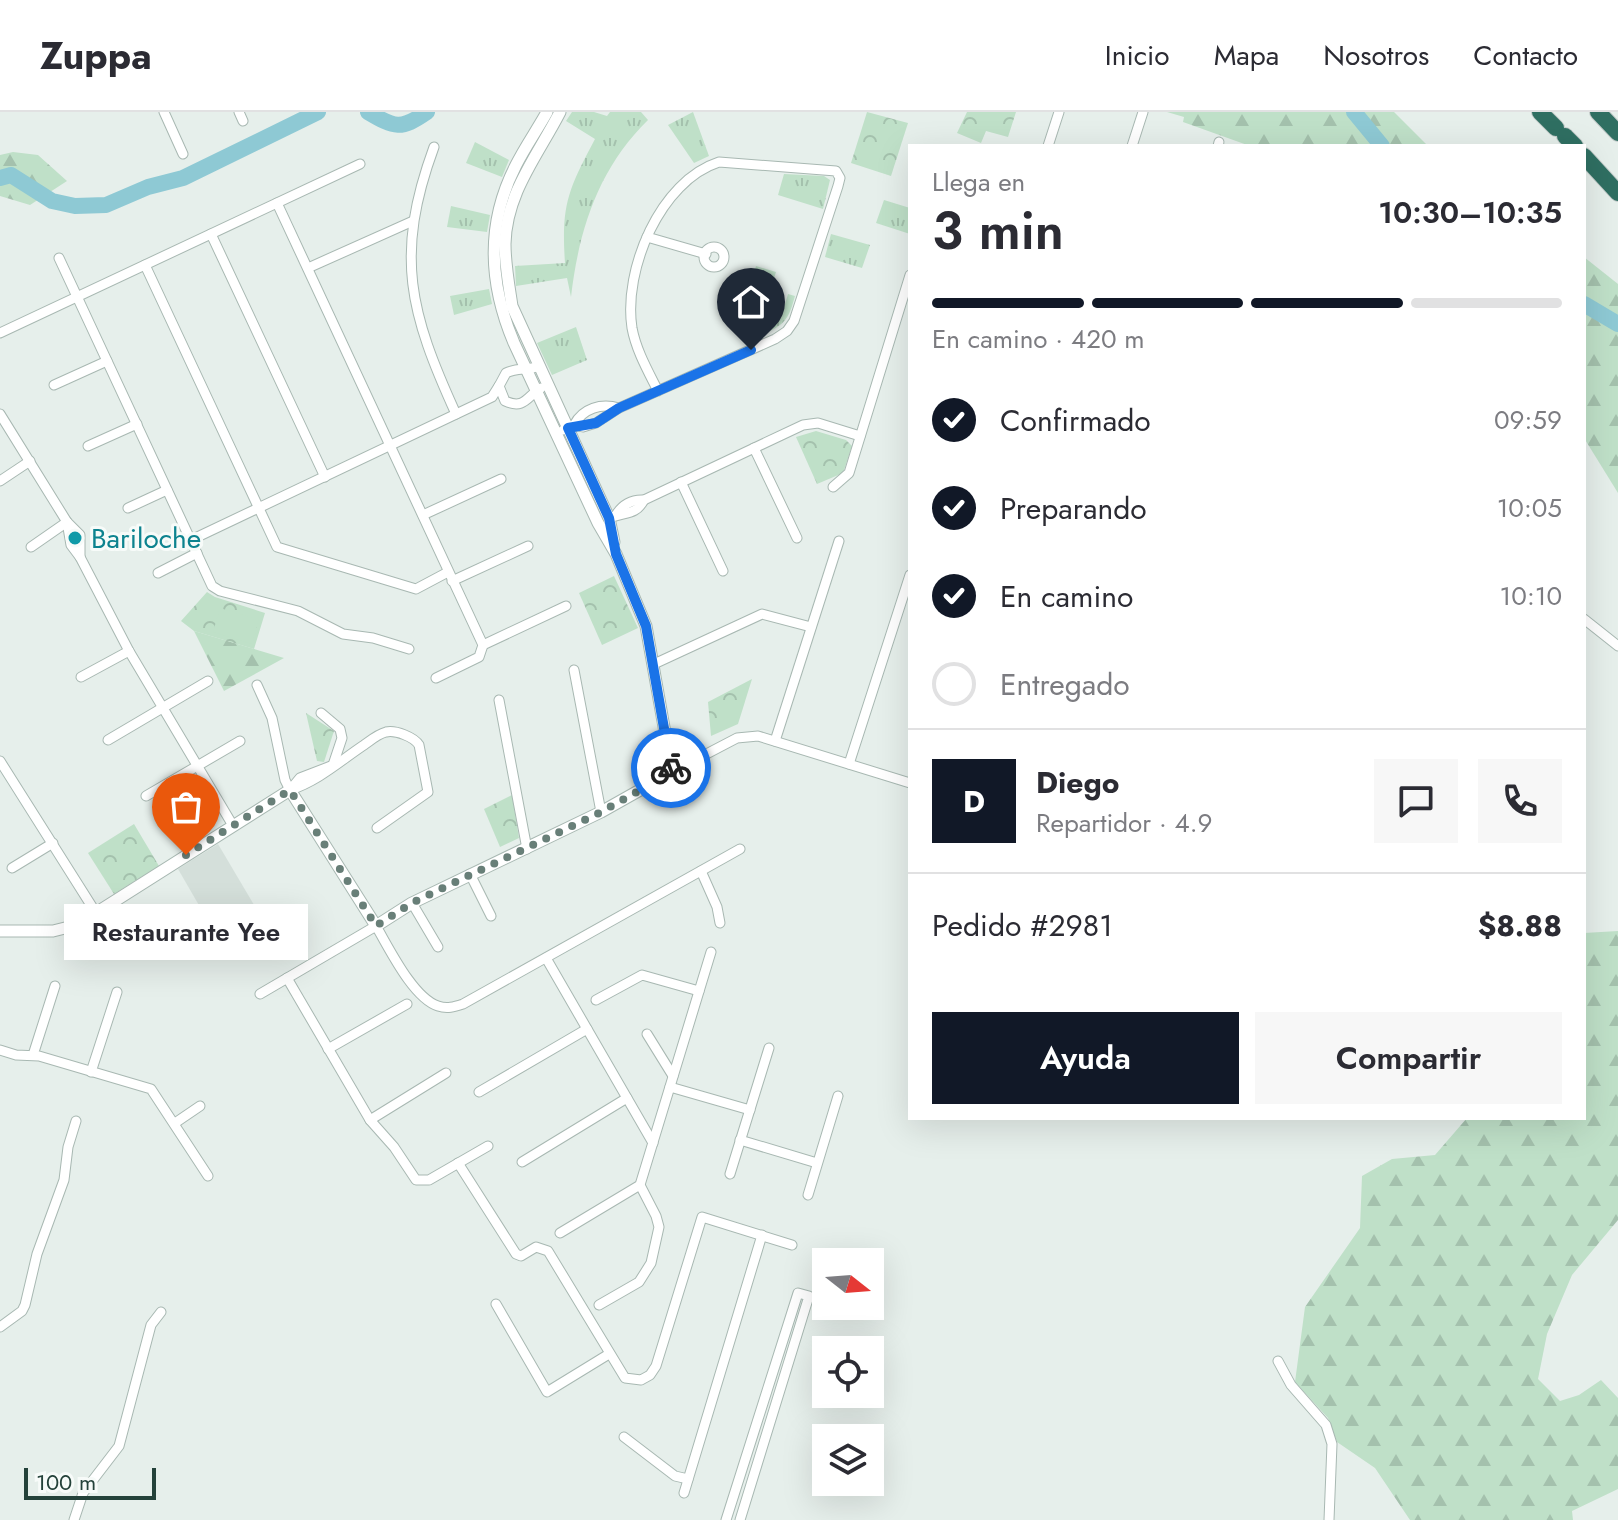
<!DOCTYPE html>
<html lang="es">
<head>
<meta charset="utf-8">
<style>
	:root { --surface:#fff; --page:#f7f7f7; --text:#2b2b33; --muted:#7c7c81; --line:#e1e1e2; --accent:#111827 }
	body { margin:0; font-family:Jost,sans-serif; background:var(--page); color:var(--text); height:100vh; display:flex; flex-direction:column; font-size:30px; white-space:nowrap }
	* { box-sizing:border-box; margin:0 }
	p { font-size:26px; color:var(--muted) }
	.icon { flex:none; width:44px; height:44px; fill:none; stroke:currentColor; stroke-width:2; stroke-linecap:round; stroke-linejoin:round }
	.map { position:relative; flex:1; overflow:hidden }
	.drawer { position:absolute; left:908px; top:32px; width:678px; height:976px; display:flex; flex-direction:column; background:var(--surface); border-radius:0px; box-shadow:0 8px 32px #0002 }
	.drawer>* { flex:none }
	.needle { width:52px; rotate:107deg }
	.controls { position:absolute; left:812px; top:1136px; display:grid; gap:16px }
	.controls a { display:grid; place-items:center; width:72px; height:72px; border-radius:0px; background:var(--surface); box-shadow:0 8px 32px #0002; font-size:40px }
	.scale { position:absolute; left:24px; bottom:20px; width:132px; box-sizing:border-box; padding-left:8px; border:4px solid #24423a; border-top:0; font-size:22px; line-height:28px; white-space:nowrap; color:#24423a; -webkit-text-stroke:6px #f7fbf9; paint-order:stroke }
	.pin { position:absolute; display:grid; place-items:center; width:68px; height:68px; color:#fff; margin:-82px -34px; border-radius:50% 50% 50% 0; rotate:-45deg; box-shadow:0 0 8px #0007 }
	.pin .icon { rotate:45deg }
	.courier { position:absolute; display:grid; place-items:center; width:80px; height:80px; margin:-40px; border:6px solid #1a73e8; border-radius:50%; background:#fff; color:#222; box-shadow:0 2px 10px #0007 }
	.bubble { position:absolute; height:56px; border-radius:0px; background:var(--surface); box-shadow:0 8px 32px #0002; font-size:26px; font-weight:600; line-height:56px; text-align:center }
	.headline em { font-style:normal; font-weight:600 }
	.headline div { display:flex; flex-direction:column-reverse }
	.headline { display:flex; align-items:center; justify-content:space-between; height:136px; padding:0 24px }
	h1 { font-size:52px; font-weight:600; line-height:60px }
	.bar { display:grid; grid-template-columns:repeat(4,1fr); gap:12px 8px; align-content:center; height:96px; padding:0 24px }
	.bar i { height:10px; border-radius:6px; background:var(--line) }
	.bar .selected { background:var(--accent) }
	.bar p { grid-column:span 4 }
	.line { display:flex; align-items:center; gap:20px; padding:0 24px; border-top:2px solid var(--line) }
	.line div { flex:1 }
	.round { display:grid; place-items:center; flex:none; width:84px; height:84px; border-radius:0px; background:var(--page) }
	ol { padding:0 24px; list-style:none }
	li { display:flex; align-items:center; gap:24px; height:88px }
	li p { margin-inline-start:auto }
	li .icon { padding:8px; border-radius:50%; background:var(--accent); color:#fff; stroke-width:4 }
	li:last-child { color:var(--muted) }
	li i { width:44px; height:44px; border:4px solid var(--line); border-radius:50% }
	.action { display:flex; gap:16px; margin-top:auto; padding:16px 24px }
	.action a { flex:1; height:92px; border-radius:0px; background:var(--accent); color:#fff; font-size:32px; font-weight:600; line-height:92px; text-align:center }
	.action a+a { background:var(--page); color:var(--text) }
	header { display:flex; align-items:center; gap:48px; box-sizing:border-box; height:112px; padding:0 40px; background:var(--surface); border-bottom:2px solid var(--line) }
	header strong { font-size:38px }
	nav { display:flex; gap:44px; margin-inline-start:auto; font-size:28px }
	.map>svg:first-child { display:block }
</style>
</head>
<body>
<header>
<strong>Zuppa</strong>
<nav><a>Inicio</a><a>Mapa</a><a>Nosotros</a><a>Contacto</a></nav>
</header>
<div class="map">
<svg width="1618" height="1408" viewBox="0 0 1618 1408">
	<defs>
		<pattern id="grass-tufts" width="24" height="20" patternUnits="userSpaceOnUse" patternTransform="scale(2)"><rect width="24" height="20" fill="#bfe0c8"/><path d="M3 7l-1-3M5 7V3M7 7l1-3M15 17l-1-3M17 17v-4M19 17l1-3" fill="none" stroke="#a4c1ad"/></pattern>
		<pattern id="forest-firs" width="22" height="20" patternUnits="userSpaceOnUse" patternTransform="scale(2)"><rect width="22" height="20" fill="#bfe0c8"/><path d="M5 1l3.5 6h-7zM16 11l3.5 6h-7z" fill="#a4c1ad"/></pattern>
		<pattern id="park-crowns" width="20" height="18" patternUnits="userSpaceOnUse" patternTransform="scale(2)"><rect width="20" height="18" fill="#bfe0c8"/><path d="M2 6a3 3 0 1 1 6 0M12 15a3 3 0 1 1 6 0" fill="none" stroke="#a4c1ad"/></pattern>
	</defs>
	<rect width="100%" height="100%" fill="#e6efeb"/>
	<!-- built -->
	<path fill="#d4dfda" d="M218,732l49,83 -41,25 -48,-83z"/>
	<!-- grass -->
	<g fill="url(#grass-tufts)">
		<path d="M572,0h22l13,4 3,-4h31l7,8c-49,48 -69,108 -77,177l-4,-19 -51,8 -1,-20 50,-3c-4,-58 3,-73 30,-124l-29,-18z"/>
		<path d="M693,0l16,44 -15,7 -26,-38z"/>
		<path d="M475,30l34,18 -7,17 -36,-14z"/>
		<path d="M784,62l40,2 6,4 -7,29 -45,-14z"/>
		<path d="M884,88l26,8v26l-34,-11z"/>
		<path d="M451,94l39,9 -3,17 -40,-5z"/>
		<path d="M831,122l39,11 -8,23 -37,-11z"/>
		<path d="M756,154l20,6 -4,13 9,3 -4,14 8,2 3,-10 7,2c-5,18 -8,27 -25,35l-20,-44z"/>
		<path d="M489,177l3,15 -38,11 -4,-19z"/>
		<path d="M576,215l11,33 -35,15 -15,-32z"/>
	</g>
	<!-- forest -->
	<g fill="url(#forest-firs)">
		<path d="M1167,0h227l34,34h-178l-67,-24 1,-5z"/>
		<path d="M13,40l25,3 29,26 -37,24 -30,-9v-41z"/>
		<path d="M1584,145l34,27v209l-34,-55z"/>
		<path d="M194,519l90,27 -60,33z"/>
		<path d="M1618,819v289l-46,55 -25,59 -9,45 22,22 19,-6 22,-15 17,18v91l-46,22 1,9h-163l-35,-52 -38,-26 -9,-24 -33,-36 10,-75 55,-79 2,-52 30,-17 43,-4 32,-37h117v-185z"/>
	</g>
	<!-- park -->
	<g fill="url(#park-crowns)">
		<path d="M867,0l41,11 -17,53 -40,-13z"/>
		<path d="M967,0h49l-8,25 -22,-6 -5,12 -24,-10z"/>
		<path d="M816,319l30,9 6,6 -9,27 -26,11 -21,-47z"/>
		<path d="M614,464l24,52 -36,17 -23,-52z"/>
		<path d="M207,480l8,5 50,16 -11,36 -60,-18 -13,-10z"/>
		<path d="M752,567l-14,45 -27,12 -3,-34z"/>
		<path d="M306,601l28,18 -10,31 -7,-1z"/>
		<path d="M512,683l7,43 -19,9 -16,-38z"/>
		<path d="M134,712l25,42 -45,28 -26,-41z"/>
	</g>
	<!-- pitch -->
	<path fill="#bfe0c8" d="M220,496l39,12 -7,24 -39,-12z"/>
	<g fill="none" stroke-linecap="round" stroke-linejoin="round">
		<!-- river -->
		<g stroke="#8ec9d4" stroke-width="16">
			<path d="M368,0c27,16 33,18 59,0"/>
			<path d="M1354,0l28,34"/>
			<path d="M0,66l11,-3 41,26 23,5 31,-1 42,-18 35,-9 135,-66"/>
			<path d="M1584,192l34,20"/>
		</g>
		<!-- minor casing -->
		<g stroke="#a8b8b2" stroke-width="11">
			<g id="minor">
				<path d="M164,0l19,42"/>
				<path d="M239,0l4,9"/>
				<path d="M1048,34l11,-34"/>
				<path d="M1132,34l11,-34"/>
				<path d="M1218,34l1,-4"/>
				<path d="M434,35c-40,109 -24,166 22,267"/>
				<path d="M277,91l206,442 -4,12 -43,21"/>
				<path d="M211,122l114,243"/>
				<path d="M647,125l59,17"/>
				<circle cx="714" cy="145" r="10"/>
				<path d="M59,146l153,328 8,5 78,20 45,23 30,4 36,11"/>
				<path d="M145,153l132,282 139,42 32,-17"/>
				<path d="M308,156l105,-47"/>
				<path d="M0,221l360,-169"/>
				<path d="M539,254c-12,5 -21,1 -33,7l-7,13 6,15c20,9 22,-5 36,-13"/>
				<path d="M54,273l53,-24"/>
				<path d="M0,302l67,108 13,13v22"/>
				<path d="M574,313c9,-17 27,-22 45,-17"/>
				<path d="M563,318l11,-5 9,2 13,-4 23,-15 156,-69 12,-8 7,-10 44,-135 2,-8 -4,-7 -117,-9c-59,19 -96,108 -87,166 4,22 16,43 26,63"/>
				<path d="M88,334l49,-22"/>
				<path d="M754,336l43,90"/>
				<path d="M0,369l30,-20"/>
				<path d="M681,370l42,89"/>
				<path d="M833,375l16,-14 61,-198"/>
				<path d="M128,396l39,-18"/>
				<path d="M423,403l78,-36"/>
				<path d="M616,403c6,-10 16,-16 28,-15l159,-75 15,-2 42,13"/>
				<path d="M612,405c14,-5 24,-2 32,-17"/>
				<path d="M67,410l4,23 9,12 49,94 103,173"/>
				<path d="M191,428l301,-143 7,-11"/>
				<path d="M31,435l36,-25"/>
				<path d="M158,461l39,-20"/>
				<path d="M452,469l76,-35"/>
				<path d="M1584,507l34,27"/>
				<path d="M483,533l83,-39"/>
				<path d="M654,552l108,-50 49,13"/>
				<path d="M574,558l27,142"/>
				<path d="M81,565l48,-26"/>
				<path d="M257,573l15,33 13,62 5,10"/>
				<path d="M499,588l28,149"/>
				<path d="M321,601l19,16 2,9 -9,27"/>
				<path d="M108,628l100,-59"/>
				<path d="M775,629l64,-200"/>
				<path d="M0,649l96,152"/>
				<path d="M849,652l61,-189"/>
				<path d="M672,660l65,-34 21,-2 152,47"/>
				<path d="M290,678c28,-9 50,-29 74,-45 7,-5 14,-11 22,-13 10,-2 28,5 33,13l9,47 -51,36"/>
				<path d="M290,678l10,-12 31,-12"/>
				<path d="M146,684l94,-55"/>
				<path d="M12,756l41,-25"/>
				<path d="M701,759l16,36 3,16"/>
				<path d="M470,762l21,42"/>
				<path d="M412,791l26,44"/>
				<path d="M546,846l107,185"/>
				<path d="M287,866l83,142 24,27 22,33h13l59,-34"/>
				<path d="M260,882l116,-68c13,22 37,72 62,80 9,3 16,1 25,-2l277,-155"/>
				<path d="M596,888l46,-25 57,16"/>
				<path d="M647,922l26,42"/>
				<path d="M328,937l79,-45"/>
				<path d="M0,938l16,5 23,1 112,33 57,87"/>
				<path d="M33,943l22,-69"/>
				<path d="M91,960l26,-80"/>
				<path d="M670,975l80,23"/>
				<path d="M479,980l108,-63"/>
				<path d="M370,1008l76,-47"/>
				<path d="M175,1011l25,-17"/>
				<path d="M740,1028l77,23"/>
				<path d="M522,1050l105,-64"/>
				<path d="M458,1051l58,91 5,2 15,-9 12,4 77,127 16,2 9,-5 6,-9 46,-149 90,28"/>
				<path d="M730,1062l39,-126"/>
				<path d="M808,1083l30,-99"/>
				<path d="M560,1121l80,-48 71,-233"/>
				<path d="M496,1192l51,88 62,-38"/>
				<path d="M599,1193l40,-23 12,-19 8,-36 -3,-11 -16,-31"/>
				<path d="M0,1215l22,-16 3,-6 12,-51 27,-74 4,-33 8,-26"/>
				<path d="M1278,1249l13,24 35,40 6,19 -3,76"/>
				<path d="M624,1325l51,39 13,3"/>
				<path d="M684,1381l78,-258"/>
				<path d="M74,1408l9,-27 36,-47 32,-121 10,-13"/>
				<path d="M726,1408l72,-227 11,3 -69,224"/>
			</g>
		</g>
		<!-- tertiary casing -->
		<g stroke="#a8b8b2" stroke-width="13">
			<g id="tertiary">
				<path d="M560,0c-22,43 -54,81 -55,132 0,21 4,42 7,62l97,212 5,24"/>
				<path d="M0,819h53l24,-6 213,-135 86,136 36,-23 189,-91 71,-40 -26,-146 -30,-72 -18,-31 -84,-180c-25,-59 -28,-120 2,-178 9,-18 21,-35 31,-53"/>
			</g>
		</g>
		<!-- motorway casing -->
		<g stroke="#c2cac8" stroke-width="18">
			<g id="motorway">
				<path d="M1540,0l16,16"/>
				<path d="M1598,0l20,21"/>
				<path d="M1565,24l10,10"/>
				<path d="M1584,44l34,37"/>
			</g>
		</g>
		<!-- minor -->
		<use href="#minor" stroke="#fff" stroke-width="9"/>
		<!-- tertiary -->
		<use href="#tertiary" stroke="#fff" stroke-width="11"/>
		<!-- motorway -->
		<use href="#motorway" stroke="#2f6f62" stroke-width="16"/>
	</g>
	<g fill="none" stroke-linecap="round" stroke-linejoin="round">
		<!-- done -->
		<path stroke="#687f78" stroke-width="8" stroke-dasharray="0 14.4" d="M186,743l104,-65 86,136 36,-23 189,-91 71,-40 -1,-4"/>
		<!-- route -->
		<path stroke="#1a73e8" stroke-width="10" d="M671,656l-25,-142 -30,-72 -7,-36 -41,-90 28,-5 23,-15 132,-58"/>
	</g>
	<!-- markers -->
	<circle fill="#0f9aa8" stroke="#f7fbf9" stroke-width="3" cx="75" cy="426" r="8"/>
	<g text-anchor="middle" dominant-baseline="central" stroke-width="6" stroke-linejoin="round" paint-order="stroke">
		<!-- culture labels -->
		<g font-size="28" fill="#0d838f" stroke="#f7fbf9" text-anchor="start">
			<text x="91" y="426">Bariloche</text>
		</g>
	</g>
</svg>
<div class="controls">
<a><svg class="needle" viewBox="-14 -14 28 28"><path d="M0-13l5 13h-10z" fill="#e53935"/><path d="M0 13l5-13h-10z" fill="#7c7c81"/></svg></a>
<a><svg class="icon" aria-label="locate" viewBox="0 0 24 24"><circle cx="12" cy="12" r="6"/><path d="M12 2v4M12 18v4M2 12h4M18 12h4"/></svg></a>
<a><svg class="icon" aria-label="layers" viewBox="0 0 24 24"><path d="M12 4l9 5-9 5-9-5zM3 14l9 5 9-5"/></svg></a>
</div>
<div class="scale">100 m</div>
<div class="pin" style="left:186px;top:743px;background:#ea580c"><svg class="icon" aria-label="bag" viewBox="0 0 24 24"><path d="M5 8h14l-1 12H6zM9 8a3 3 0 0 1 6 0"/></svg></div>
<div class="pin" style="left:751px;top:238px;background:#1f2937"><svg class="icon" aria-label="home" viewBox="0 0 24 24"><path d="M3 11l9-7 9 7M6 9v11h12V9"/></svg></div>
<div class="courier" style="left:671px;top:656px"><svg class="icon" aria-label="bike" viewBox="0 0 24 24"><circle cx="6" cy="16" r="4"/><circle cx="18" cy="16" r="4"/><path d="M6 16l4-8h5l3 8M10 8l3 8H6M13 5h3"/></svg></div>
<div class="bubble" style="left:64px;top:792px;width:244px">Restaurante Yee</div>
<section class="drawer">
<div class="headline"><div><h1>3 min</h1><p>Llega en</p></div><em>10:30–10:35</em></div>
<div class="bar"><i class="selected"></i><i class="selected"></i><i class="selected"></i><i></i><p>En camino · 420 m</p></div>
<ol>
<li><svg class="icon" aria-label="check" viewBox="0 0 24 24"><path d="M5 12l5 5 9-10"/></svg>Confirmado<p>09:59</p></li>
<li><svg class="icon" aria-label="check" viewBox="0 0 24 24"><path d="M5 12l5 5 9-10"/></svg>Preparando<p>10:05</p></li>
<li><svg class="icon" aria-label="check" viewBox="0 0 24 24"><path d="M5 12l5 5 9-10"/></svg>En camino<p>10:10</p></li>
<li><i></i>Entregado</li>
</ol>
<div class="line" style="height:144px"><b class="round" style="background:var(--accent);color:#fff">D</b><div><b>Diego</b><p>Repartidor · 4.9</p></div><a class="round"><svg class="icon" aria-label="chat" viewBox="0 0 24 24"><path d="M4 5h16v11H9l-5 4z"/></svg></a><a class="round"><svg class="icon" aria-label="phone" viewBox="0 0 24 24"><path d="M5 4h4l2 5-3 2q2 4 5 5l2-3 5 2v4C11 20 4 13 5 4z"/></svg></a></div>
<div class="line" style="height:104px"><div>Pedido #2981</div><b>$8.88</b></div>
<div class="action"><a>Ayuda</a><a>Compartir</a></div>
</section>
</div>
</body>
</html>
